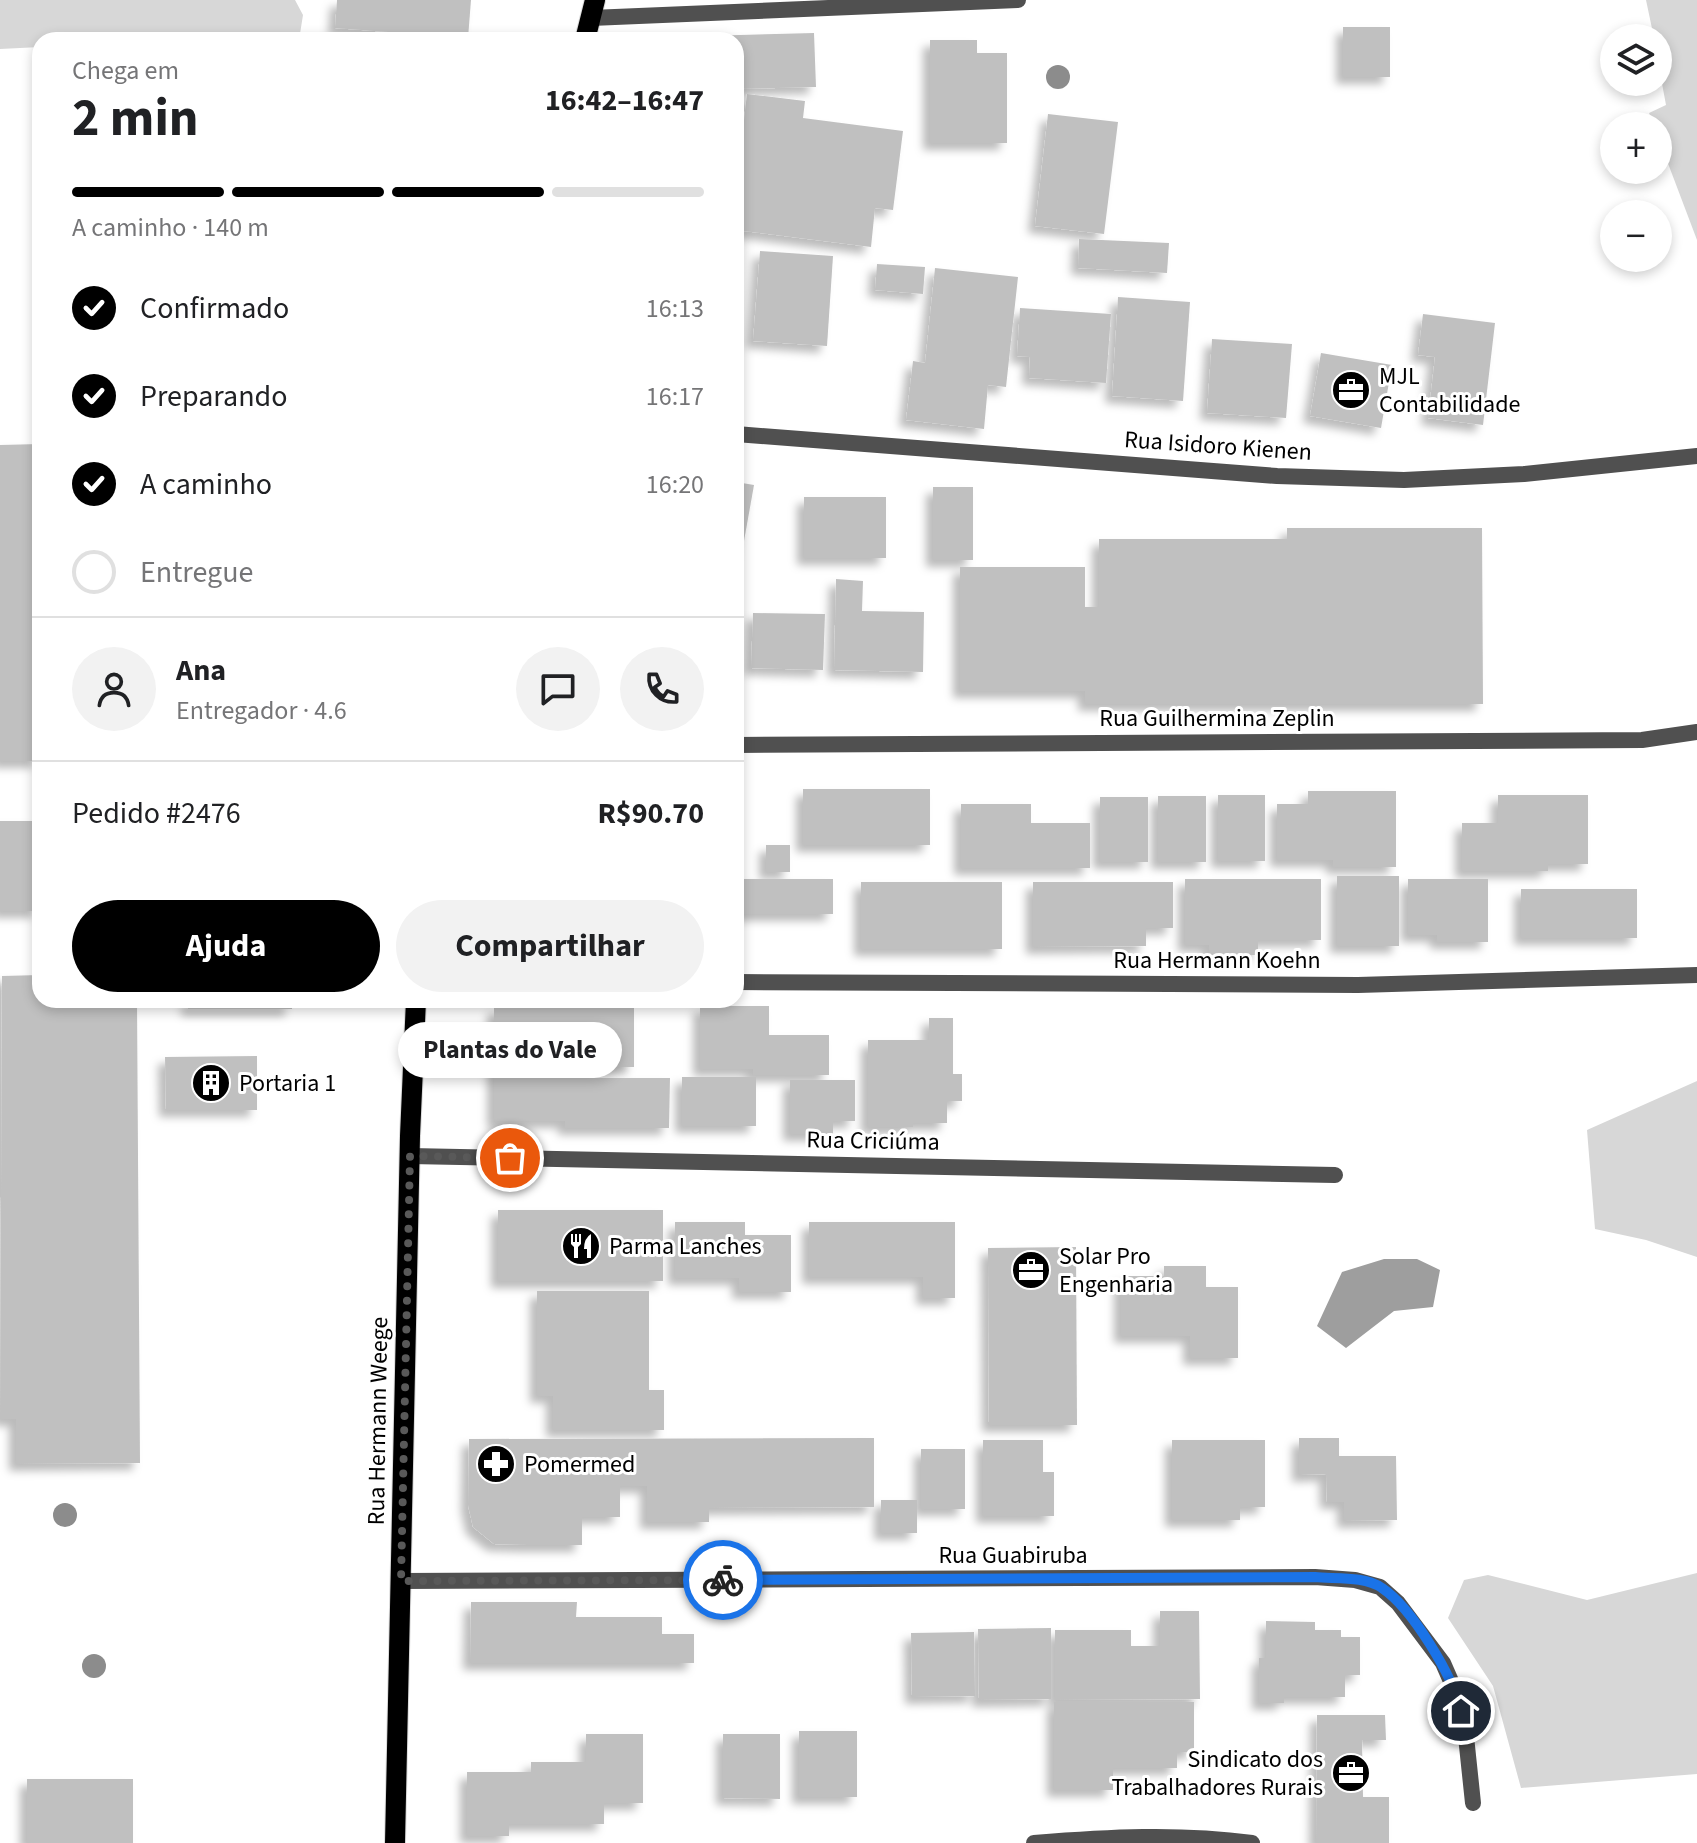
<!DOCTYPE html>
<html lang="pt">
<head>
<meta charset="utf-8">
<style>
	:root { --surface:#fff; --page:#f2f2f2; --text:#202124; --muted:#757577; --line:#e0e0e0; --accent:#000 }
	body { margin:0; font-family:"Source Sans 3",sans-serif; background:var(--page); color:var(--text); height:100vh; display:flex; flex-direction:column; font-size:30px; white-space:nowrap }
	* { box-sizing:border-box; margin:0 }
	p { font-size:26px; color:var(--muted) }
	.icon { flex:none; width:44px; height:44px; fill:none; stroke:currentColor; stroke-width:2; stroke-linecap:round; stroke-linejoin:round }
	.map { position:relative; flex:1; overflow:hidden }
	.drawer { position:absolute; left:32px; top:32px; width:712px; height:976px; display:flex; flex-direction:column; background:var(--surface); border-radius:24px; box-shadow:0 4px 12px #0003 }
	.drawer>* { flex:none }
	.buttons { position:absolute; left:1600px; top:24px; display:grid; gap:16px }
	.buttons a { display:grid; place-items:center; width:72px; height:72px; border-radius:50%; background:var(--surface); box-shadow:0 4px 12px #0003; font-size:40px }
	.pin { position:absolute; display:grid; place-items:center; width:68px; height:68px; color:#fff; margin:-34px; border:4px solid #fff; border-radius:50%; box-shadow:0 2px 8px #0007 }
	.courier { position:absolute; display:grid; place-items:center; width:80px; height:80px; margin:-40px; border:6px solid #1a73e8; border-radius:50%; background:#fff; color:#222; box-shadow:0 2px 10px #0007 }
	.bubble { position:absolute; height:56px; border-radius:28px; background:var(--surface); box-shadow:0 4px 12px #0003; font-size:26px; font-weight:700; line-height:56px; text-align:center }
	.head em { font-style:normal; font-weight:700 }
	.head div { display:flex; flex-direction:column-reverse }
	.head { display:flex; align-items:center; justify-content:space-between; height:136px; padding:0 40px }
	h1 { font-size:52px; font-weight:700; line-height:60px }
	.bar { display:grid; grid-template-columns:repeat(4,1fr); gap:12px 8px; align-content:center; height:96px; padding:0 40px }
	.bar i { height:10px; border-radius:6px; background:var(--line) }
	.bar .selected { background:var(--accent) }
	.bar p { grid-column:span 4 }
	.line { display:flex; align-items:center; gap:20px; padding:0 40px; border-top:2px solid var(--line) }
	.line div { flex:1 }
	.round { display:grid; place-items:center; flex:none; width:84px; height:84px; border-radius:42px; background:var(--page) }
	ol { padding:0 40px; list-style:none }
	li { display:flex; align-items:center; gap:24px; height:88px }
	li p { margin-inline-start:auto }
	li .icon { padding:8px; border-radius:50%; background:var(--accent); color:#fff; stroke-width:4 }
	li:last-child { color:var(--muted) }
	li i { width:44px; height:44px; border:4px solid var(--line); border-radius:50% }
	.primary-button { display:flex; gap:16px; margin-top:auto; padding:16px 40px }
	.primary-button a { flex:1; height:92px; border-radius:48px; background:var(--accent); color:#fff; font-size:32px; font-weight:700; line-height:92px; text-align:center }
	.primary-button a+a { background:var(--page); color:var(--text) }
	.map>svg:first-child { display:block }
</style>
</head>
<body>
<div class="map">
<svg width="1697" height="1843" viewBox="0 0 1697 1843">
	<defs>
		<filter id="shadow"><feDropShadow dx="-7" dy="7" stdDeviation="4" flood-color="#0004"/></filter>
	</defs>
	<rect width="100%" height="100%" fill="#fff"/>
	<!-- green -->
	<g fill="#d7d7d7">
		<path d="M0,0h295l8,15 -4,25h-259v7l-40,2z"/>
		<path d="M1646,0h51v240l-39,-103v-11h-4l-5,-13 17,-8 -8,-43v-24h-4z"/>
		<path d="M1697,1081v176l-51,-17 -51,-11 -8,-99z"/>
		<path d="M1697,1573v201l-176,14 -28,-102 -45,-68 16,-38 24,-5 99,25z"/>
	</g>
	<!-- water -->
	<path fill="#9e9e9e" d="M1384,1259h33l23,11 -7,37 -39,4 -48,37 -29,-22 25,-54z"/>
	<!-- building -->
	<g fill="#c0c0c0" filter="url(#shadow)">
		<path d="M337,0h134l-3,38 -133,-10z"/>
		<rect x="1343" y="27" width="47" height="50"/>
		<path d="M814,33l2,54 -80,2v-49h-32v-4z"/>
		<path d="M930,40h47v13h30v90h-77z"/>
		<path d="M747,94l58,7 -2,17 100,13 -10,79 -18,-2 -4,39 -135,-17v-41z"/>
		<path d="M1048,114l70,8 -14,112 -69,-8z"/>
		<path d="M1079,239l90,4 -2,30 -89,-5z"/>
		<path d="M760,251l73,5 -6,90 -74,-5z"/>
		<path d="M877,264l48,3 -2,27 -48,-4z"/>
		<path d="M935,268l83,9 -12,110 -18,-2 -4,44 -78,-9 7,-59 12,2z"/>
		<path d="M1118,297l72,5 -7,99 -71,-5z"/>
		<path d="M1020,308l91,6 -5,69 -77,-5 1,-21 -13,-1z"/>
		<path d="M1423,314l72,9 -12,102 -55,-7 7,-61 -17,-2z"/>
		<path d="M1212,339l80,5 -6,74 -79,-5z"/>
		<path d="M1321,353l71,12 -11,63 -71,-12z"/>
		<path d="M40,444v317h-40v-316z"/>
		<path d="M736,482l18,3 -15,84 -3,-1z"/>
		<rect x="933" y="487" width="40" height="73"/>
		<rect x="804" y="497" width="82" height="61"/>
		<path d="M1287,528h195l1,176h-398v-13h-125v-124h125v40h14v-68h188z"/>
		<path d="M836,579l27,2 -1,30 62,1 -1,60 -89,-2z"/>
		<path d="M753,613l72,1 -2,56 -72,-2z"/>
		<rect x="803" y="789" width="127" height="56"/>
		<path d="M1308,791h88v76h-63v-7h-56v-56h31z"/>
		<rect x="1218" y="795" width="47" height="66"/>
		<path d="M1498,795h90v69h-40v7h-86v-48h36z"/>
		<rect x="1158" y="796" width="48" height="66"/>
		<rect x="1100" y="797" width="48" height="65"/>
		<path d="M961,804h70v19h59v45h-129z"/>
		<rect x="0" y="821" width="40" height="90"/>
		<rect x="766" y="845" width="24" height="27"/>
		<rect x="1337" y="876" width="62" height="70"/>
		<rect x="739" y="879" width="94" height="35"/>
		<path d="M1185,879h136v61h-63v15h-49v-10h-24z"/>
		<path d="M1408,879h80v63h-51v-7h-29z"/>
		<rect x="861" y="882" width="141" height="67"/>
		<path d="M1033,882h140v46h-27v18l-113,1z"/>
		<rect x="1521" y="889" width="116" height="49"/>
		<path d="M40,975v25h97l3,463 -124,1v-45h-16l2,-443z"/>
		<rect x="188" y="1000" width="104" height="9"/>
		<path d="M700,1006h69v29h60v40h-76v-6h-53z"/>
		<path d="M494,1007h140v60h-69v11h105l-1,50h-104v-7h-71z"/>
		<path d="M929,1018h24v56h9v27h-15v22h-34v4h-45v-87h61z"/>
		<path d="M257,1056v54h-91l-1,-53z"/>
		<rect x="682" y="1077" width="74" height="49"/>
		<path d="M790,1080h65v41h-22v13h-43z"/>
		<rect x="498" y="1210" width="165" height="71"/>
		<path d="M675,1222h70v13h46v57h-52v-14h-64z"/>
		<path d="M809,1222h146v76h-32v-21h-114z"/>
		<path d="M1076,1247l1,178h-88l-1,-177z"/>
		<path d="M1164,1266h42v21h32v71h-48v-22h-69v-60h43z"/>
		<path d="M537,1291h112v99h15v40h-111v-34h-16z"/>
		<path d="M874,1438v69l-165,1v14h-62v-36h-27v31h-38v28h-54l-34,-1 -21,-17 -5,-22 1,-66z"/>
		<path d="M1299,1438h40v18h57l1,64 -53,1v-19h-17l-1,-28 -27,1z"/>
		<path d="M983,1440h60v32h11v44h-71z"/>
		<path d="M1172,1440h93v67h-25v13h-68z"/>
		<rect x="921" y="1449" width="44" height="60"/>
		<rect x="881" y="1500" width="36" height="33"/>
		<path d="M471,1602h106l-1,15h86v17h32v29h-224z"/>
		<path d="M1160,1611h39l1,88 -145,1v-70h76v16h29z"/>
		<path d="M1266,1621l49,1v8h26v7h19v38h-15v22h-61v6h-25v-45h7z"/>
		<path d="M1051,1628v71l-72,1 -1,-71z"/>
		<path d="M974,1632l1,64 -63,1 -1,-64z"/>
		<path d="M1054,1702h140v50h-17v16h-64v22h-59z"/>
		<path d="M1317,1715h68l1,25h-24l1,57h26v46h-73z"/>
		<rect x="799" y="1731" width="58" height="66"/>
		<path d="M586,1734h57v69h-39v21h-95v12h-42v-64h64v-10h55z"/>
		<path d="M723,1734h57v65l-57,-1z"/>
		<rect x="27" y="1779" width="106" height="64"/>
	</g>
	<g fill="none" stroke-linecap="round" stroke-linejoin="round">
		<!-- primary casing -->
		<g stroke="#dbdbdb" stroke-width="22">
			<g id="primary">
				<path d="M585,40l10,-40"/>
				<path d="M395,1843l15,-707 6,-136"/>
			</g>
		</g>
		<!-- minor -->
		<g stroke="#505050" stroke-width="16">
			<path d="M591,18l427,-18"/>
			<path d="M736,434l541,42 127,4 120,-6 173,-18"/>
			<path d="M736,745l906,-5 55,-8"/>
			<path d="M736,982l622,3 339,-10"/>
			<path d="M410,1156l925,19"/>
			<path d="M401,1581l914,-4 40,3 25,7 18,16 45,60 14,32 8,32 8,76"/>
			<path d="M1034,1843c73,-6 145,-10 218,0"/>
		</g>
		<!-- primary -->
		<use href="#primary" stroke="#000" stroke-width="20"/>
	</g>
	<!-- trees -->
	<g fill="#8c8c8c">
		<circle cx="1058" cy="77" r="12"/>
		<circle cx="65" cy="1515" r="12"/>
		<circle cx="94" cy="1666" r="12"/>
	</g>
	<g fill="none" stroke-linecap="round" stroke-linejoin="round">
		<!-- done -->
		<path stroke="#595959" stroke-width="8" stroke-dasharray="0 14.4" d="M510,1158l-100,-2 -9,425 322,-1"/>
		<!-- route -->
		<path stroke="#1a73e8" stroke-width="10" d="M723,1580l592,-3c21,2 50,-1 67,11 30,20 71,88 79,123"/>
	</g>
	<!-- icons -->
	<defs>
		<g id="office-disc" transform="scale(2)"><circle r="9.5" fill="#000" stroke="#fff"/><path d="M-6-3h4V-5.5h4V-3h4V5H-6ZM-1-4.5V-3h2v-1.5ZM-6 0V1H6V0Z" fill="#fff"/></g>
		<g id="building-disc" transform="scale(2)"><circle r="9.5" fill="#000" stroke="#fff"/><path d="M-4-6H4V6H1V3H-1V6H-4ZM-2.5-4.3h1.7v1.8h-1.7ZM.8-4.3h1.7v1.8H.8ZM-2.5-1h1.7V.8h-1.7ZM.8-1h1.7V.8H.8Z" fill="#fff"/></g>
		<g id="restaurant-disc" transform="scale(2)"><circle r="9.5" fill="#000" stroke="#fff"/><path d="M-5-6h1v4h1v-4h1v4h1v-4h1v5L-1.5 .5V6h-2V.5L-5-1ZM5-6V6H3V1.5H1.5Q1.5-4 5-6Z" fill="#fff"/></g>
		<g id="pharmacy-disc" transform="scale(2)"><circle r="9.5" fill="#000" stroke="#fff"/><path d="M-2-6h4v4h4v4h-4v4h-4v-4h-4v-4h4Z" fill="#fff"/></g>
	</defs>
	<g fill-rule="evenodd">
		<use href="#office-disc" x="1351" y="390"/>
		<use href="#building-disc" x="211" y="1083"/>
		<use href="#restaurant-disc" x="581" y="1246"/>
		<use href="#office-disc" x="1031" y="1270"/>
		<use href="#pharmacy-disc" x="496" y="1464"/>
		<use href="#office-disc" x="1351" y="1773"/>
	</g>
	<g text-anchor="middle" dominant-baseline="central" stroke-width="6" stroke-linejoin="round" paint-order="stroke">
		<!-- poi labels -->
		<g font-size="24" fill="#000" stroke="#fff" text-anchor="start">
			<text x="1379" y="376">MJL<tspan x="1379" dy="28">Contabilidade</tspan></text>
			<text x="239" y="1083">Portaria 1</text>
			<text x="609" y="1246">Parma Lanches</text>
			<text x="1059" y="1256">Solar Pro<tspan x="1059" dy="28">Engenharia</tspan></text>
			<text x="524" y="1464">Pomermed</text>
			<text x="1323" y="1759" text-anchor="end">Sindicato dos<tspan x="1323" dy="28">Trabalhadores Rurais</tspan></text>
		</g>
		<!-- street labels -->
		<g font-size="24" fill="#000" stroke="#fff">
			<text transform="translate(1218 446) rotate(4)">Rua Isidoro Kienen</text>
			<text x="1217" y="718">Rua Guilhermina Zeplin</text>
			<text x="1217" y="960">Rua Hermann Koehn</text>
			<text transform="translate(873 1141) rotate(1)">Rua Criciúma</text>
			<text transform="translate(378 1421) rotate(-89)">Rua Hermann Weege</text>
			<text x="1013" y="1555">Rua Guabiruba</text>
		</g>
	</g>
</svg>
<div class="buttons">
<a><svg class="icon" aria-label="layers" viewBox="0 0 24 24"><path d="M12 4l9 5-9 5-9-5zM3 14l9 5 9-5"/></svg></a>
<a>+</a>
<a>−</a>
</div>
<div class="pin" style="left:510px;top:1158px;background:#ea580c"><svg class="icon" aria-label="bag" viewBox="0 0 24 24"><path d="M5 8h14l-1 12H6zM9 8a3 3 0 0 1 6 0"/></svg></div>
<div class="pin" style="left:1461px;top:1711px;background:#1f2937"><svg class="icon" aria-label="home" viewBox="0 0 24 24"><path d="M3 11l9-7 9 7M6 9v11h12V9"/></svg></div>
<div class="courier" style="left:723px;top:1580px"><svg class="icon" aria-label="bike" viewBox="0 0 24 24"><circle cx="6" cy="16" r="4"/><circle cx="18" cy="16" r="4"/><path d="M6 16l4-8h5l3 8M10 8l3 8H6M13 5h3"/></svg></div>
<div class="bubble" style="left:398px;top:1022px;width:224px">Plantas do Vale</div>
<section class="drawer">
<div class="head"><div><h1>2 min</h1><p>Chega em</p></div><em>16:42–16:47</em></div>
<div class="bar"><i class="selected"></i><i class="selected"></i><i class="selected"></i><i></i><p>A caminho · 140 m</p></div>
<ol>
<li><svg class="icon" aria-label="check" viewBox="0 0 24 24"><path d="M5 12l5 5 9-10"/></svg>Confirmado<p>16:13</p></li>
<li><svg class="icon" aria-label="check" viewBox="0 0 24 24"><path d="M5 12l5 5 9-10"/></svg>Preparando<p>16:17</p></li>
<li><svg class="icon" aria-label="check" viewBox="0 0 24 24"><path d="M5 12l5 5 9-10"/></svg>A caminho<p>16:20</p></li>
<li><i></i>Entregue</li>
</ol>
<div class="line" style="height:144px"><a class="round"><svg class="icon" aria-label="person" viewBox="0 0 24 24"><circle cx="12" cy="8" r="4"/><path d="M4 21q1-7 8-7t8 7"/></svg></a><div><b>Ana</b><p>Entregador · 4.6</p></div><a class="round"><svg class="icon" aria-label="chat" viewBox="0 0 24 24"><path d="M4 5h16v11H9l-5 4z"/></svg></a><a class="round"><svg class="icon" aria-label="phone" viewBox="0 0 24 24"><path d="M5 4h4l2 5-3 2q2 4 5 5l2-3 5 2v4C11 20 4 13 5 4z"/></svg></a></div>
<div class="line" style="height:104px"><div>Pedido #2476</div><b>R$90.70</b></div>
<div class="primary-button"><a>Ajuda</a><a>Compartilhar</a></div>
</section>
</div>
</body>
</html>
